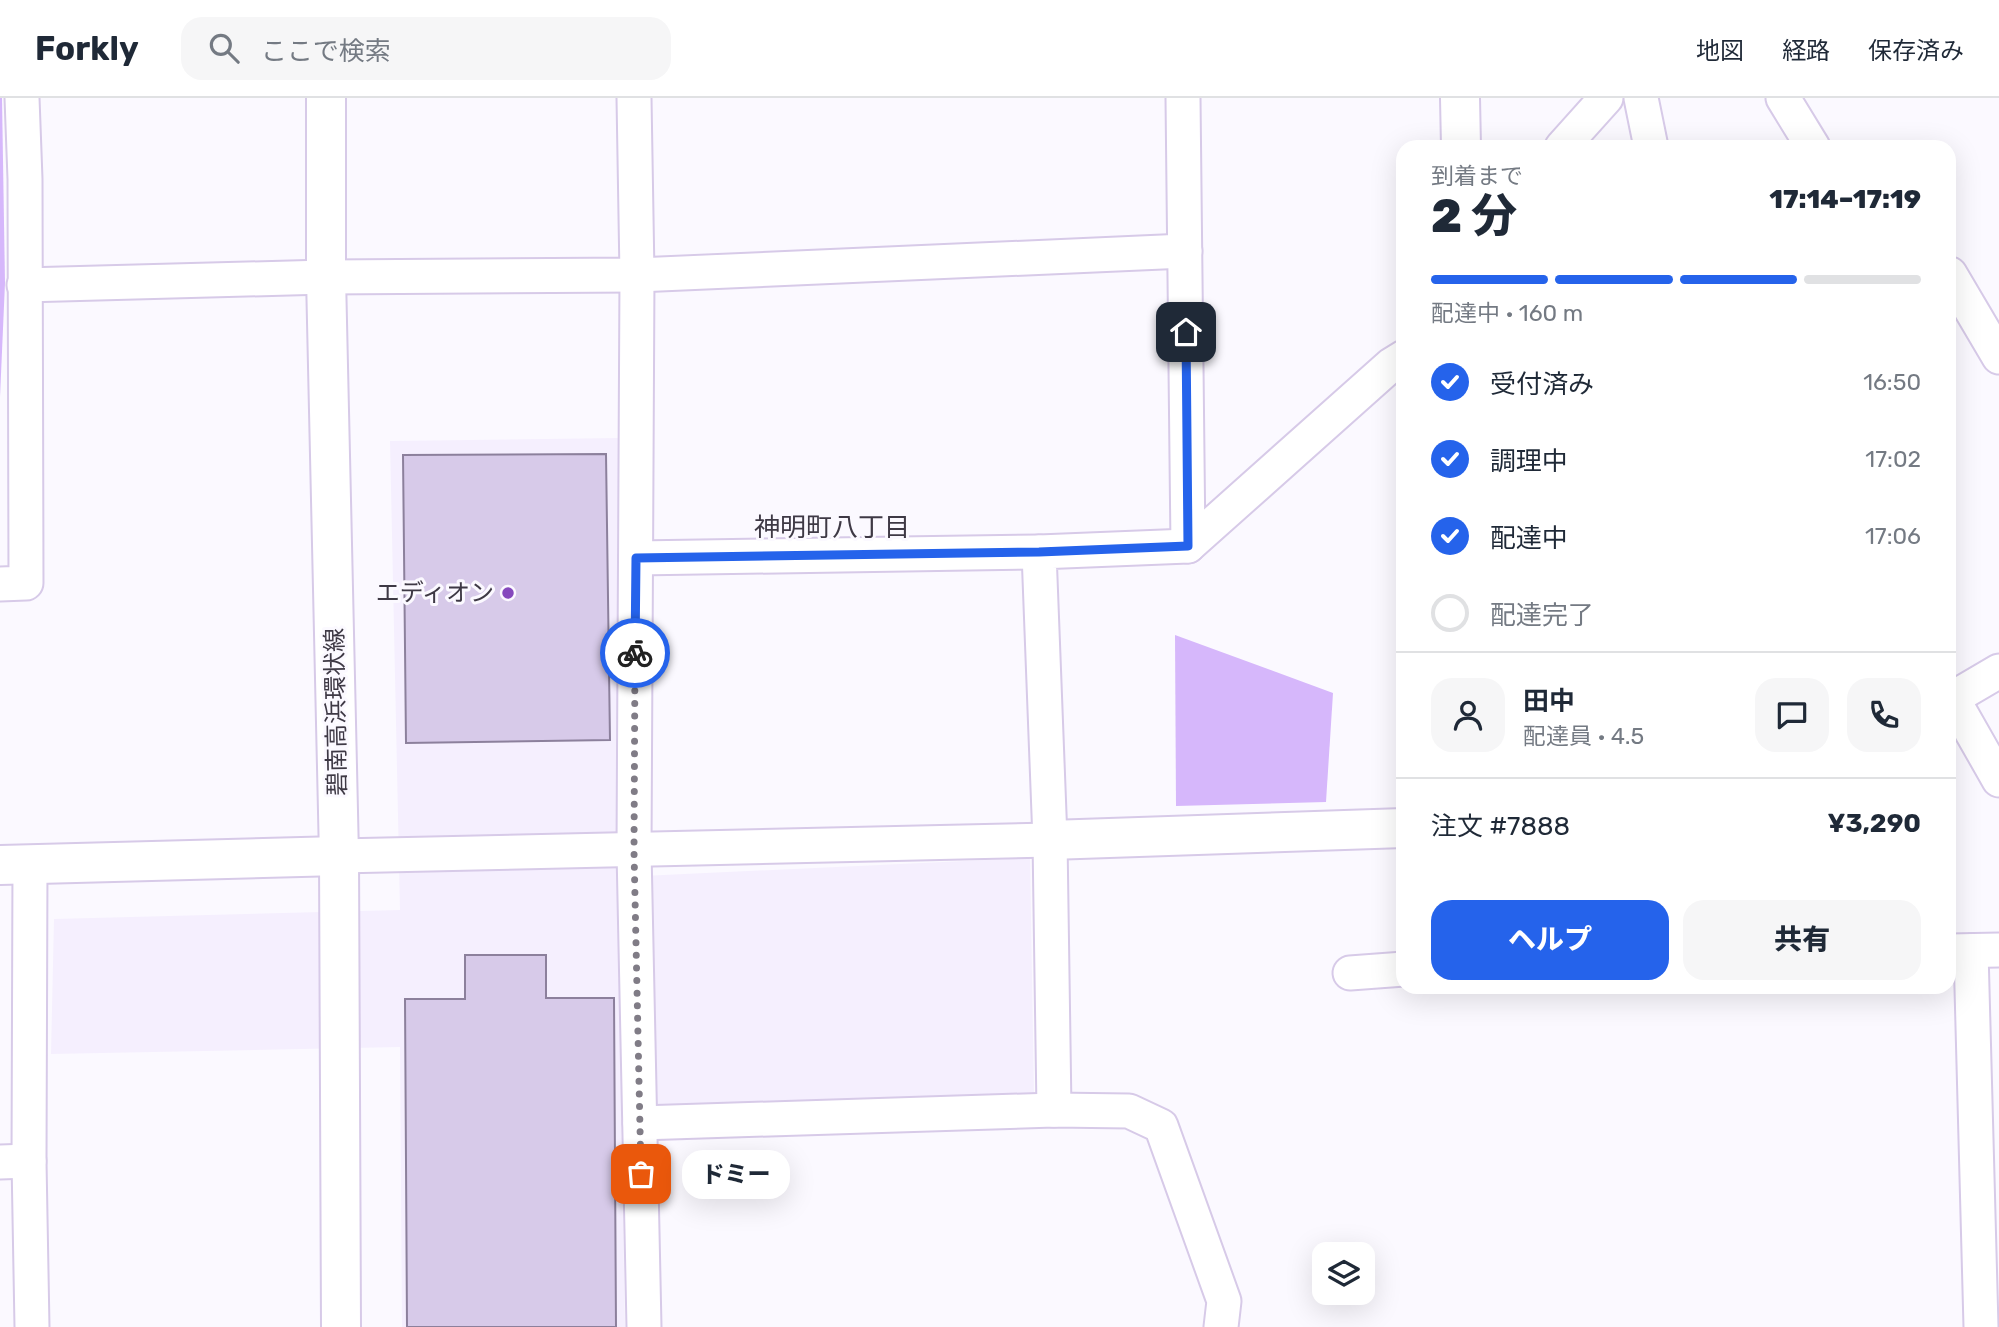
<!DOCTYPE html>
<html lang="ja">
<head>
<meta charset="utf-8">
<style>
	:root { --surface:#fff; --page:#f6f6f7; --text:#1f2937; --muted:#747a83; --line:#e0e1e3; --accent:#2563eb }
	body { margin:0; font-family:Rubik,"Noto Sans JP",sans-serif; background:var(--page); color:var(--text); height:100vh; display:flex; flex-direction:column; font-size:26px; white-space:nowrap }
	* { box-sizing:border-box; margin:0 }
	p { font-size:23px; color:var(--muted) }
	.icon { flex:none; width:38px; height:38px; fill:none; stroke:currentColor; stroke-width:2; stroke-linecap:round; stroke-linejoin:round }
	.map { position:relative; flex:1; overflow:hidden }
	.drawer { position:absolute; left:1396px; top:42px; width:560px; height:854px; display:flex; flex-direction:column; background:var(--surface); border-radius:21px; box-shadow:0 7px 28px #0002 }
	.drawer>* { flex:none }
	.fabs { position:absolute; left:1312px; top:1144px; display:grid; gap:14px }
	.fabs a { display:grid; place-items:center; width:63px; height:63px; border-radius:14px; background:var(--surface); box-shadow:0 7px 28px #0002; font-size:35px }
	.pin { position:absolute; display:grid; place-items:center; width:60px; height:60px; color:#fff; margin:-30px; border-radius:14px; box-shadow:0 4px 10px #0006 }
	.courier { position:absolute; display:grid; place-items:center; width:70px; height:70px; margin:-35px; border:5px solid #2563eb; border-radius:50%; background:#fff; color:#222; box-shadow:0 2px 9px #0007 }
	.bubble { position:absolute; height:49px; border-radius:21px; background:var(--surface); box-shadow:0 7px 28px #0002; font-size:23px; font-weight:800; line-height:49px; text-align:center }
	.head em { font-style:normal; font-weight:800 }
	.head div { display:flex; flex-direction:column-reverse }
	.head { display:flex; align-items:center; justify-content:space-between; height:119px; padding:0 35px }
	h1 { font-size:46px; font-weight:800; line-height:52px }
	.bar { display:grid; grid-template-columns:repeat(4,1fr); gap:10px 7px; align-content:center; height:84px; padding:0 35px }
	.bar i { height:9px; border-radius:5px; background:var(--line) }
	.bar .current { background:var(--accent) }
	.bar p { grid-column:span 4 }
	.line { display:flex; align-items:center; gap:18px; padding:0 35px; border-top:2px solid var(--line) }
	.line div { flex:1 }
	.round { display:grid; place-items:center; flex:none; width:74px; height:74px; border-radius:21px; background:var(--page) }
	ol { padding:0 35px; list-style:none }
	li { display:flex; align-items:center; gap:21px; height:77px }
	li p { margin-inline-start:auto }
	li .icon { padding:7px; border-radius:50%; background:var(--accent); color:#fff; stroke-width:4 }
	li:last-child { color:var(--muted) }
	li i { width:38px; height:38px; border:4px solid var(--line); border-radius:50% }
	.button { display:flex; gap:14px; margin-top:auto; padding:14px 35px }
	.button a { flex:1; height:80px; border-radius:21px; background:var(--accent); color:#fff; font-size:28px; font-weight:800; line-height:80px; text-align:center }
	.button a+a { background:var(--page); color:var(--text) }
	header { display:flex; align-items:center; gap:42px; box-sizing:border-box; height:98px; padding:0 35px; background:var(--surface); border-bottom:2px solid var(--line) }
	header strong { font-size:33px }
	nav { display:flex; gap:38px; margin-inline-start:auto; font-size:24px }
	.search { width:490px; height:63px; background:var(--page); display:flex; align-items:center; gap:18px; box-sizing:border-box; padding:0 24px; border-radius:21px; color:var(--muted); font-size:26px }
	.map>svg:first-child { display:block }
</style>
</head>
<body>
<header>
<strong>Forkly</strong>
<div class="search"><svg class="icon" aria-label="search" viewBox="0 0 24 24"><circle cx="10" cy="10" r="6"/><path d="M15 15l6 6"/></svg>ここで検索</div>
<nav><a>地図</a><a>経路</a><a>保存済み</a></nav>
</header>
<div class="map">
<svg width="1999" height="1229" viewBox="0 0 1999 1229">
	<rect width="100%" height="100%" fill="#fbf9ff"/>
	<!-- built -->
	<path fill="#f5effe" d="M619,340l2,439 409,-19 4,236 -377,12 -36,4 4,217h-223l-2,-280 -349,7 3,-135 346,-9 -10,-469z"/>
	<!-- green -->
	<g fill="#d6b7fb">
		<path d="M0,0h2l3,185 -5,114z"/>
		<path d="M1175,537l158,58 -7,109 -150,4z"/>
	</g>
	<!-- building -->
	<g fill="#d7cae9" stroke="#8c809c" stroke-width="2">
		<path d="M606,356l4,286 -204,3 -3,-288z"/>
		<path d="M465,857h81v43h68l2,329h-209l-2,-328h60z"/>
	</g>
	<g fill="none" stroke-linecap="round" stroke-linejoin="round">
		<!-- minor casing -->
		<g stroke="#d7cae8" stroke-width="37">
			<g id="minor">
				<path d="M634,0l3,177 -3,576 10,476"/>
				<path d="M1183,0l5,448"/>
				<path d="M1641,0l10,49"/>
				<path d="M1783,0l30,49"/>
				<path d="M1562,49l44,-49"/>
				<path d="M1950,176l49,83"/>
				<path d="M24,187l302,-8 311,-2 548,-24"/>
				<path d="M636,460l403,-6"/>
				<path d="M0,486l26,-1 -1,-404 -3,-81"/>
				<path d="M1950,596l49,86"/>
				<path d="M1953,600l46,-27"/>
				<path d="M339,758l711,-16"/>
				<path d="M30,766l-1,297 3,166"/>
				<path d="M1950,853l49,-1"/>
				<path d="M1971,853l10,376"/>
				<path d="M1350,875l54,-4"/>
				<path d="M1054,1012l-4,-270 -11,-288 149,-6 203,-181 13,-8"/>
				<path d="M640,1025l414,-13 75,1 32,15 63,175 -3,26"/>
				<path d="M0,1064l29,-1"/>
			</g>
		</g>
		<!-- tertiary casing -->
		<g stroke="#d7cae8" stroke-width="42">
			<g id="tertiary">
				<path d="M1460,0l1,49"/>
				<path d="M1050,742l354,-12"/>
				<path d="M0,767l339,-9"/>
			</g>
		</g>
		<!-- secondary casing -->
		<g stroke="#d7cae8" stroke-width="42">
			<path id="secondary" d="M326,0v179l13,579 2,471"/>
		</g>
		<!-- minor -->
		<use href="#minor" stroke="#fff" stroke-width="33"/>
		<!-- tertiary -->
		<use href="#tertiary" stroke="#fff" stroke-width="38"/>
		<!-- secondary -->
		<use href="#secondary" stroke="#fff" stroke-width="38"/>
	</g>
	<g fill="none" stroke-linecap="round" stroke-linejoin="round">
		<!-- done -->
		<path stroke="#807c86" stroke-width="7" stroke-dasharray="0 12.6" d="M635,555l-1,198 7,323"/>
		<!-- route -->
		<path stroke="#2563eb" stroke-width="9" d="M635,555l1,-95 403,-6 149,-6 -2,-214"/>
	</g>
	<!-- markers -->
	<circle fill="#8548bd" stroke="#fbf9ff" stroke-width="2.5" cx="508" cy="495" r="7"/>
	<g text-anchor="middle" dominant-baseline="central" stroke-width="6" stroke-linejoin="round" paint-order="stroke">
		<!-- poi labels -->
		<g font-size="24" fill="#3e3945" stroke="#fbf9ff" text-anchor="end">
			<text x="494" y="495">エディオン</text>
		</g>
		<!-- street labels -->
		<g font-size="24" fill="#3e3945" stroke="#fbf9ff">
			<text transform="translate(336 614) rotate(-91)">碧南高浜環状線</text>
		</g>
		<!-- neighbourhood labels -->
		<g font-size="26" fill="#3e3945" stroke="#fbf9ff">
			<text x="832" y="429">神明町八丁目</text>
		</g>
	</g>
</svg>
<div class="fabs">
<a><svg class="icon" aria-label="layers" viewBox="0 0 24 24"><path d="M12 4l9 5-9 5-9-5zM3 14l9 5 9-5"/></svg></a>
</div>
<div class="pin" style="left:641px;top:1076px;background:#ea580c"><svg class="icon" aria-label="bag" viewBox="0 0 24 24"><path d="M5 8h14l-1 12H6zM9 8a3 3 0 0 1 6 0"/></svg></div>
<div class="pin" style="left:1186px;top:234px;background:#1f2937"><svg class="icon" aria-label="home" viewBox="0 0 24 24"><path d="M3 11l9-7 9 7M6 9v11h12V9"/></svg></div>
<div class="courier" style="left:635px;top:555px"><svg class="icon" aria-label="bike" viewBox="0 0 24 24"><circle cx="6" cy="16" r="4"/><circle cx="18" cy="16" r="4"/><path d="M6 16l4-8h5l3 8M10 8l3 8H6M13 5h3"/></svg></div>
<div class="bubble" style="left:682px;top:1052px;width:108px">ドミー</div>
<section class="drawer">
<div class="head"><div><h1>2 分</h1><p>到着まで</p></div><em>17:14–17:19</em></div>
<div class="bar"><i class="current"></i><i class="current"></i><i class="current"></i><i></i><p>配達中 · 160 m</p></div>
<ol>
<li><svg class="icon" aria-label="check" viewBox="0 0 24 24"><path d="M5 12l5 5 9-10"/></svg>受付済み<p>16:50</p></li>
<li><svg class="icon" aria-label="check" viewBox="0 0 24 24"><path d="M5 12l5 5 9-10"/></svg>調理中<p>17:02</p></li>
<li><svg class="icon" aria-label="check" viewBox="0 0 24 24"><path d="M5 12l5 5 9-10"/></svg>配達中<p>17:06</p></li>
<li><i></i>配達完了</li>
</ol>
<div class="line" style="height:126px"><a class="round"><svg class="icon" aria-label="person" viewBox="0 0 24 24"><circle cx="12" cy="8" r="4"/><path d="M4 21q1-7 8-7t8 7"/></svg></a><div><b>田中</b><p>配達員 · 4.5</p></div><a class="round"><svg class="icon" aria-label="chat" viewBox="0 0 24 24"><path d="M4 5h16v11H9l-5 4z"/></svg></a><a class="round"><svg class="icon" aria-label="phone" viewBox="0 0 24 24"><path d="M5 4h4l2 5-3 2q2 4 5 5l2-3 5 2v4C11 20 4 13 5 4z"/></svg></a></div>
<div class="line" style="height:91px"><div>注文 #7888</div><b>¥3,290</b></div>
<div class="button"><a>ヘルプ</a><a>共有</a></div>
</section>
</div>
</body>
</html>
